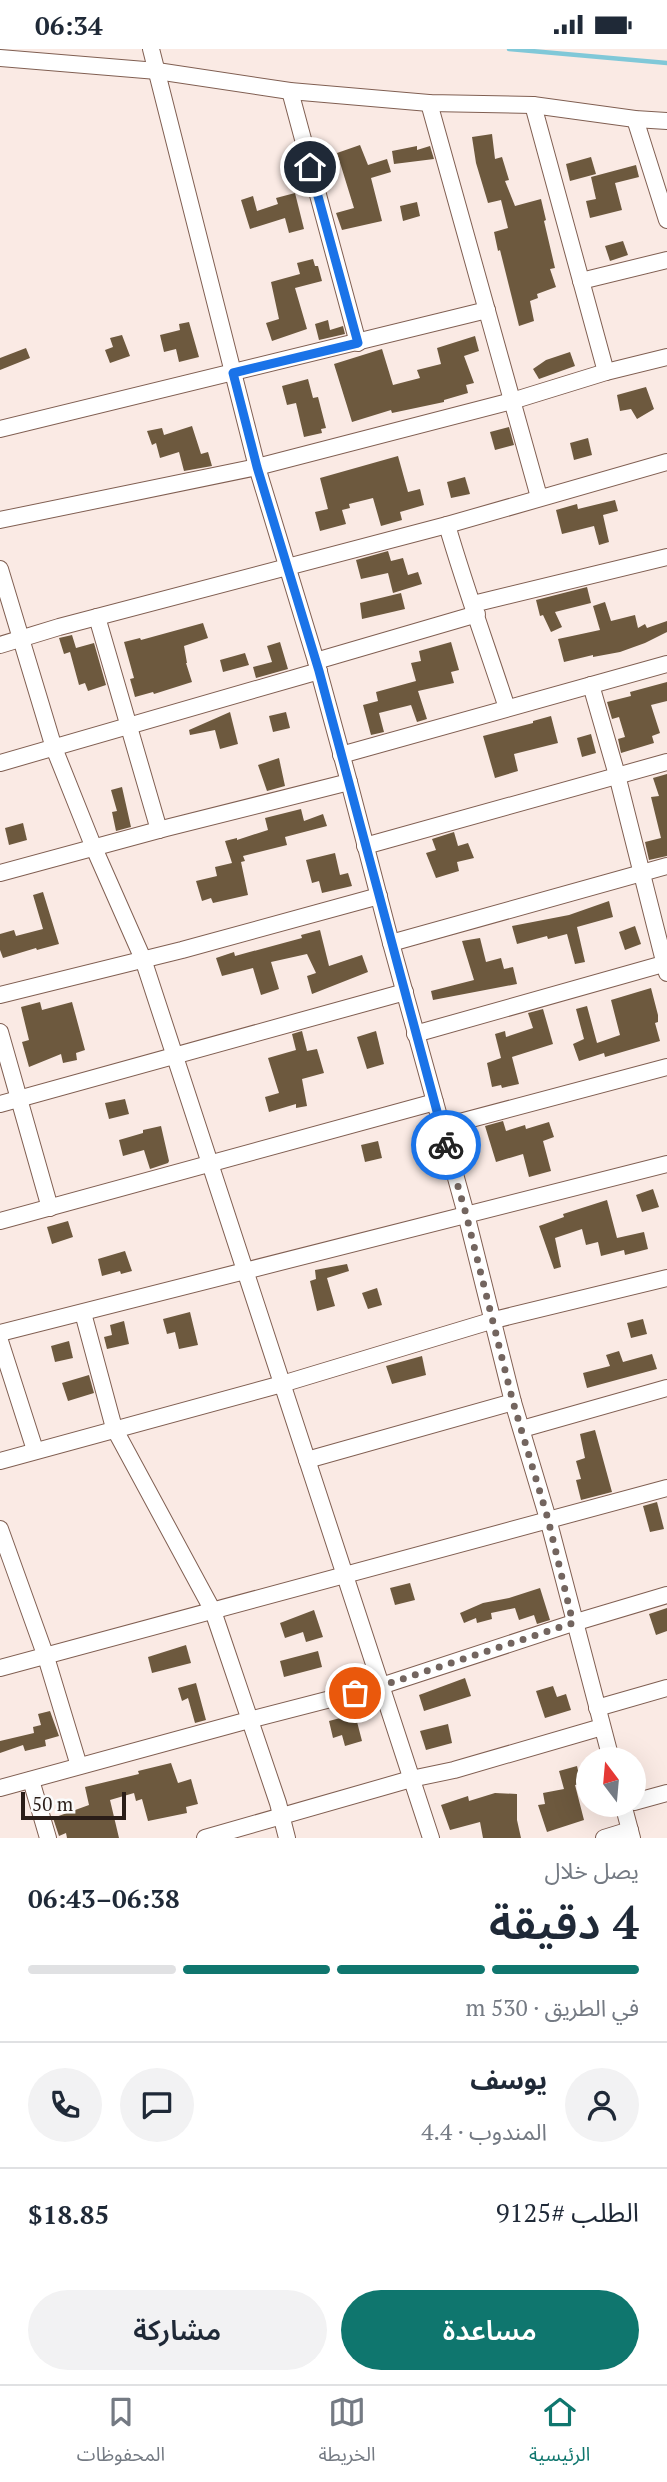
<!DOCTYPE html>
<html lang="ar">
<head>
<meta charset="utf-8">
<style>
	:root { --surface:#fff; --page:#f2f2f3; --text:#1f2937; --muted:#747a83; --line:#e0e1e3; --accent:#0f766e }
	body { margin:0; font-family:"PT Serif","Noto Sans Arabic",serif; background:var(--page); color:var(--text); direction:rtl; height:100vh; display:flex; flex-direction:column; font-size:26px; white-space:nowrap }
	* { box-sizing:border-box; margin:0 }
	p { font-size:23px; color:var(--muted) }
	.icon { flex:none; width:38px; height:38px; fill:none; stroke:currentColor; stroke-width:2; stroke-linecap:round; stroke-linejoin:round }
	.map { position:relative; height:1789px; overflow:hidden; direction:ltr }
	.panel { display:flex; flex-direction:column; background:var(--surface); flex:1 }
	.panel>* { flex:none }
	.needle { width:46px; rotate:344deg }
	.buttons { position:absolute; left:576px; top:1698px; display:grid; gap:14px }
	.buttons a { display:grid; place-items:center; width:70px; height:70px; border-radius:50%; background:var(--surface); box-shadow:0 7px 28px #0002; font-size:35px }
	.scale { position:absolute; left:21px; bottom:18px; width:105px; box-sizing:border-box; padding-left:7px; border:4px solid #2a1d18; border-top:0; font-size:19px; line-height:24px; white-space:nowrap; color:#2a1d18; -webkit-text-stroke:5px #fbfbfb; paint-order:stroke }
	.pin { position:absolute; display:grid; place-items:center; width:60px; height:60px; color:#fff; margin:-30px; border:4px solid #fff; border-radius:50%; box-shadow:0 2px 7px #0007 }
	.courier { position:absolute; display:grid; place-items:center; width:70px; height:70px; margin:-35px; border:5px solid #1a73e8; border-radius:50%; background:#fff; color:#222; box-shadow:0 2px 9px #0007 }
	.overview em { font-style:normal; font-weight:600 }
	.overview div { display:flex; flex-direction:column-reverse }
	.overview { display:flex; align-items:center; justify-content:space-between; height:119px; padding:0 28px }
	h1 { font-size:46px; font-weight:600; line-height:52px }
	.bar { display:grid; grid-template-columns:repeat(4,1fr); gap:10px 7px; align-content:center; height:84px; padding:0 28px }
	.bar i { height:9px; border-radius:5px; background:var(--line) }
	.bar .current { background:var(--accent) }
	.bar p { grid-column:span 4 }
	.line { display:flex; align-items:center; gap:18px; padding:0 28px; border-top:2px solid var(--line) }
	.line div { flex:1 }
	.round { display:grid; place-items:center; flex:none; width:74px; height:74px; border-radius:37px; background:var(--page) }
	.action { display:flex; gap:14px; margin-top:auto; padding:14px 28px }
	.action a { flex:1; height:80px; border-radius:42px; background:var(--accent); color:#fff; font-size:28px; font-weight:600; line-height:80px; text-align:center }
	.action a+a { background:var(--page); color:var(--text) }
	.status { display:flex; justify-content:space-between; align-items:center; height:49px; padding:0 35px; background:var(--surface); direction:ltr }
	.status svg { height:19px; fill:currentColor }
	.tab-bar { display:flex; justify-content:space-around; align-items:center; height:98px; border-top:2px solid var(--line); background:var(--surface); font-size:19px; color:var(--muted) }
	.tab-bar a { display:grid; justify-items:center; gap:4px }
	.tab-bar .current { color:var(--accent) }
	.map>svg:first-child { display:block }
</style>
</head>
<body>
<div class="status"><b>06:34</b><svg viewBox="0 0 49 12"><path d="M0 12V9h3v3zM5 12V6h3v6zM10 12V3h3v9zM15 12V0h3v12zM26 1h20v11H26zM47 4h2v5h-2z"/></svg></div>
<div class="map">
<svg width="667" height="1789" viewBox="0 0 667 1789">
	<rect width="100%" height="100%" fill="#faeae4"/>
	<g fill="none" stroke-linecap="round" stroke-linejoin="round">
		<!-- stream -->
		<path stroke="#80c8d8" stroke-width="4.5" d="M509,0l158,14"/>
	</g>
	<!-- building -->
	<g fill="#6d593e">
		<path d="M492,85l3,25 7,-2 7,23 -4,1 10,25 26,-7 5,21 -2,1 11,47 -5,1 6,18 -19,7 1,4 -8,3 4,20 -15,5 -19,-76 -2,1 -4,-19 14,-4 -7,-28 -13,3 -12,-40 -4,-26z"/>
		<path d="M360,96l8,20 19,-6 4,13 -20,6 11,43 -40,9 -6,-17 18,-5 -17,-55z"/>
		<path d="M417,97v4l13,-4 4,13 -40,5 -2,-13z"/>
		<path d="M591,108l5,17 -26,7 -4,-17z"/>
		<path d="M636,116l3,12 -24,6 7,27 -32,8 -4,-17 10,-2 -5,-22z"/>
		<path d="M295,144l9,36 -15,4 -4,-15 -35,11 -9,-29 12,-4 4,15 21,-7 -2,-6z"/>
		<path d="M417,153l3,14 -17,5 -3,-15z"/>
		<path d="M623,192l5,14 -18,6 -5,-15z"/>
		<path d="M313,210l2,7h3l4,15 -27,7 12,41 -35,12 -6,-18 13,-4 -8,-37 29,-8 -3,-11z"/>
		<path d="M328,271l2,10 13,-4 2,8 -26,6 -4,-16z"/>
		<path d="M189,273l10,35 -20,5 -3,-13 -12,3 -4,-17 20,-5 -1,-6z"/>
		<path d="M122,286l8,21 -20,7 -5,-13 8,-3 -3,-9z"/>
		<path d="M475,287l4,15 -15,5 10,27 -8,2 2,8 -24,7v2l-52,11 -1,-3 -39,12 -18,-58 48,-15 11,36 27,-7 -3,-8 24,-6 -4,-16z"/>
		<path d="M26,299l4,10 -30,12v-12z"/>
		<path d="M570,303l5,14 -36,13 -6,-10 13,-9z"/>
		<path d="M308,330l5,19 5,-1 8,31 -5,1 1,4 -18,4 -8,-34 -9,2 -5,-19z"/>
		<path d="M646,338l8,22 -17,10 -6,-10 -11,2 -3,-16z"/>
		<path d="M192,377l9,28 7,-2 4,14 -28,5 -5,-19 -19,6 -4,-15 -4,2 -5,-14 15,-3 2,7z"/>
		<path d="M509,378l5,18 -19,5 -5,-18z"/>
		<path d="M588,389l4,17 -18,5 -4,-17z"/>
		<path d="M398,407l10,36 12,-3 4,16 -24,7 2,8 -21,6 -8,-28 -24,6 1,4 -8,2 4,14 -26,7 -5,-19 13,-3 -8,-31z"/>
		<path d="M465,428l5,17 -19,4 -4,-16z"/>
		<path d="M615,451l3,11 -15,4 6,27 -10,3 -5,-19 -32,8 -6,-24 21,-6 1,5z"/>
		<path d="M388,502l3,10 12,-3 5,17 10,-3 4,12 -29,9 -5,-20 -27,6 -5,-19z"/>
		<path d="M587,538l4,16 -36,9 7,15 -11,5 -8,-17 -3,1 -4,-16z"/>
		<path d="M401,544l4,16 -43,10 -2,-16z"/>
		<path d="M605,553l6,19 24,-6 3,13 7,-4 2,4 20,-7v11l-22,11 -25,9 -27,5v-2l-29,7 -6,-23 42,-9 -7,-24z"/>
		<path d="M203,574l5,15 -24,8 3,17h-1l6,19 -38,12 -1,-2 -18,5 -5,-18 4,-1 -10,-36 16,-4 1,2z"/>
		<path d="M72,586l4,13 18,-5 12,42 -18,6 -3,-8 -6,2 -9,-33 -6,2 -5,-16z"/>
		<path d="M280,593l8,27 -32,9 -3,-11 19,-5 -5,-16z"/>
		<path d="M451,593l8,28 -8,2 3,11 -36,8 9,28 -10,3 -6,-17 -32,8 5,19 -13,3 -8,-30 15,-4 -2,-9 40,-11 -5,-18 10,-2 -2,-10z"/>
		<path d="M245,604l4,12 -26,7 -3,-12z"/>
		<path d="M667,633v19l-16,4 9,28 -8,3 2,7 -33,10 -3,-14 7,-2 -6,-20 -7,2 -5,-17 24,-6 -1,-4z"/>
		<path d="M230,663l8,32 -18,5 -5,-19 -25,5 -1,-5z"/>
		<path d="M286,663l4,16 -17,4 -4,-16z"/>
		<path d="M551,667l7,27 -44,11 4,17 -23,7 -12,-42 50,-13v-2z"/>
		<path d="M591,685l5,19 -14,4 -5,-19z"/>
		<path d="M279,709l6,28 -18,5 -9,-26z"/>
		<path d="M667,725v82l-18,4 -4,-18 16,-4 -10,-41 8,-1 -6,-18z"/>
		<path d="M122,738l9,40 -15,4 -4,-19 5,-1 -6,-21z"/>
		<path d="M301,760l3,12 19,-7 4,12 -42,11 2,8 -44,11 2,5 -4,1 7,33 -35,8 -2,-5 -9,3 -6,-20 21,-5 -2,-9 17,-4 -7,-22 12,-3v2l31,-10 -3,-12z"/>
		<path d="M23,774l4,17 -18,5 -4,-17z"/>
		<path d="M454,783l4,14 10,-3 6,15 -17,4 2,9 -23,7 -10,-25 10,-3 -4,-11z"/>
		<path d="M335,804l5,22 8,-2 4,13 -30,7 -3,-12 -7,2 -6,-23z"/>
		<path d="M43,843l16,52 -22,6 -1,-2 -33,10 -3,-8v-16l14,-4 2,6 27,-7 -10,-34z"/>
		<path d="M609,852l4,16 -36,10 8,35 -10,2 -8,-30 -19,5 -1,-3 -30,8 -5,-18 57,-11z"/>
		<path d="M635,877l6,18 -16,6 -6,-18z"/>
		<path d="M320,881l9,36 33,-11 6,17 -56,22 -5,-18 9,-3 -9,-19 -36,8 8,27 -18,6 -8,-27 -31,8 -6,-18 18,-6 1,4 67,-18 -1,-3z"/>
		<path d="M480,889l6,24 15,-4 3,11 9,-2 4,17 -84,16 -2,-9 43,-11 -12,-39z"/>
		<path d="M651,939l7,27v7l-3,1 5,18 -55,16 -1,-4 -25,8 -6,-17 11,-5 -8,-30 11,-3 10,37 23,-8 -9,-35z"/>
		<path d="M40,953l2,8 30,-8 13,48 -9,3 1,7 -14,3 -2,-9 -32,13 -7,-25 7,-2 -8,-33z"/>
		<path d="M543,960l10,35 -41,13 7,27 -17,4 -1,-3 -9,2 -5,-24 14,-5 -6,-24 10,-3 1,6 27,-9 -5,-15z"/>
		<path d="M302,982l5,20 10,-2 7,24 -22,6 5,27 -11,2v-4l-27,8 -4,-15 14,-4 -11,-35 28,-8 -4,-16z"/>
		<path d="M376,982l8,33 -17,5 -10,-32z"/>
		<path d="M125,1050l4,15 -20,5 -4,-16z"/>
		<path d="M503,1072l3,10 19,-6 1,4 23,-7 5,15 -11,4 8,30 -22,6 -6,-23 -27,8 -11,-36z"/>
		<path d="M161,1077l8,35 -1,2 -18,6 -6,-19 -21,6 -4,-16 24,-7v-3z"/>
		<path d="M378,1092l4,17 -17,4 -4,-17z"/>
		<path d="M653,1140l6,18 -17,5 -6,-17z"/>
		<path d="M607,1151l10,38 27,-6 4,17 -23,6 -1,-5 -23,6 -3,-14 -12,3 -4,-16 -27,9 6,29 -7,2 -15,-43 25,-9 -1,-3z"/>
		<path d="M68,1172l5,16 -21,7 -5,-17z"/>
		<path d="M125,1202l7,20 -11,3 -1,-3 -18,5 -4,-17z"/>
		<path d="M347,1215l2,7 -22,7 8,28 -18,5 -7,-30 6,-2 -1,-9z"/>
		<path d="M377,1239l5,17 -14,4 -6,-16z"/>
		<path d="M190,1263l8,33 -19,4 -4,-17 -8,2 -4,-15z"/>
		<path d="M643,1270l4,15 -16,4 -4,-15z"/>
		<path d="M124,1272l5,23 -22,5 -3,-12 8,-2 -2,-10z"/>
		<path d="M69,1292l4,17 -18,4 -4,-16z"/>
		<path d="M619,1302l4,11 29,-8 5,15 -70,19 -4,-15 27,-7 -4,-11z"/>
		<path d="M422,1307l4,19 -34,9 -6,-18z"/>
		<path d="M89,1326l5,18 -26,8 -6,-18z"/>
		<path d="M595,1381l17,62 -31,8 -5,-20 5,-1 -5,-18 9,-3 -5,-24z"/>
		<path d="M657,1453l7,27 -14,3 -7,-26z"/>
		<path d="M410,1534l5,17 -20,5 -5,-17z"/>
		<path d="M540,1539l10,32 -13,4 -3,-9 -15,5 -4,-12 -24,5 1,6 -15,4 -1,-5 -12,5 -4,-10 23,-10 26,-5z"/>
		<path d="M667,1559v23l-11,4 -7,-21z"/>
		<path d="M314,1561l9,27 -17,5 -3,-10 -18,6 -5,-15z"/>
		<path d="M186,1596l5,18 -39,10 -4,-16z"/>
		<path d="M318,1602l4,16 -38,10 -4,-16z"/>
		<path d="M465,1629l6,18 -47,15 -5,-16z"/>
		<path d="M196,1634l10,37 -11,3 -7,-25 -6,3 -4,-13z"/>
		<path d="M553,1637l4,11 9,-3 5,16 -26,8 -9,-27z"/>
		<path d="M50,1662l9,25 -14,4 1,6 -21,5 -2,-6 -23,8v-12l34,-8 -1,-6 8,-2 -3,-11z"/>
		<path d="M355,1665l7,27 -17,5 -3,-11 -9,3 -4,-17z"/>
		<path d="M448,1675l4,19 -26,7 -6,-19z"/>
		<path d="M171,1714l7,20 13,-4 7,25 -12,3 1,6 -39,8 -6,-22 -6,2 -2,-8 -24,7 9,38h-52l-1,-5 -7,3 -6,-18 36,-13 -4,-18 54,-13 -1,-3z"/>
		<path d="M577,1717l4,18 -6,1 9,35 -37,12 -9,-27 7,-1 -2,-11 21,-4 -5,-18z"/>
		<path d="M495,1744l22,1v26l4,18h-38l-3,-16 -30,8 -9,-25 27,-9 1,5z"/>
	</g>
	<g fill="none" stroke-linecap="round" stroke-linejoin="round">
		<!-- minor casing -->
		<g stroke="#805f52" stroke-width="18">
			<g id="minor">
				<path d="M151,0l106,418 59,194 33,121 42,161 75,271 47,188 35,117 63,240"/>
				<path d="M0,9l157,13 133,20 139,12 104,2 102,14 32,2"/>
				<path d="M290,42l68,252"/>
				<path d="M429,54l110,394"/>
				<path d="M533,56l73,267"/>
				<path d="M635,70l32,101"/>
				<path d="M581,232l86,-21"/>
				<path d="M0,380l487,-119"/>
				<path d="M0,471l257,-53 255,-66 94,-29 61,-15"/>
				<path d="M447,476c18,62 40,122 60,183"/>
				<path d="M0,520l54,179 40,100 49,111 288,879"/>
				<path d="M473,555l194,-47"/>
				<path d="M97,568l62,213"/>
				<path d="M0,596l59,-18 388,-102 220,-63"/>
				<path d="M316,612l161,-47"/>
				<path d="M591,636l26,90 50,198"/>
				<path d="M341,706l326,-91"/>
				<path d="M0,714l319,-92"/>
				<path d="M365,797l302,-84"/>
				<path d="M0,824l166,-45 183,-46"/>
				<path d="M391,894l276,-77"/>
				<path d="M0,946l182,-45 197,-54"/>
				<path d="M0,983l50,176"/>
				<path d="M415,985l252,-71"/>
				<path d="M0,1055l405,-112"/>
				<path d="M441,1078l226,-60"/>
				<path d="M0,1172l435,-119"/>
				<path d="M83,1264l31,115 99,183 65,192 9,35"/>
				<path d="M0,1284l667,-169"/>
				<path d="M0,1292l35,109"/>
				<path d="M522,1380l145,-41"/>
				<path d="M307,1411l206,-58"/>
				<path d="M0,1412l282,-77 212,-64 173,-42"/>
				<path d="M0,1480l46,128 33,109"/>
				<path d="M0,1619l667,-180"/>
				<path d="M597,1659l70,-20"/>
				<path d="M31,1731l17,58"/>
				<path d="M0,1739l249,-68 132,-34 192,-63 94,-28"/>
				<path d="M634,1753l33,-9"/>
				<path d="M623,1755l9,34"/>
				<path d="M205,1789l206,-59 43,-9 148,-43"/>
				<path d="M604,1789l26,-8"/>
			</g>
		</g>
		<!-- minor -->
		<use href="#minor" stroke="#fff" stroke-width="16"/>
	</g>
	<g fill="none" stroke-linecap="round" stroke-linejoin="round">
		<!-- done -->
		<path stroke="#73655f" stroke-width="7" stroke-dasharray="0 12.6" d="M355,1644l26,-7 192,-63 -25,-104 -35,-117 -47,-188 -20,-69"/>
		<!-- route -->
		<path stroke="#1a73e8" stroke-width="9" d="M310,118l48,176 -125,30 24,94 62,204 127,474"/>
	</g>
</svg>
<div class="buttons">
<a><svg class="needle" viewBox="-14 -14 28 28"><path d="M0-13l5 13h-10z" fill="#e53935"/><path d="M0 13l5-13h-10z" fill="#747a83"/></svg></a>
</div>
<div class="scale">50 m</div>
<div class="pin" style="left:355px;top:1644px;background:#ea580c"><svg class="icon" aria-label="bag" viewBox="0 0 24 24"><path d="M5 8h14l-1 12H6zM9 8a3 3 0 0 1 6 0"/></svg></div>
<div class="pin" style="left:310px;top:118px;background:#1f2937"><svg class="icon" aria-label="home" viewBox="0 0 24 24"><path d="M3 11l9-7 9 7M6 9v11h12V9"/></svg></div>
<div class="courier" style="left:446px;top:1096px"><svg class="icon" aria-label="bike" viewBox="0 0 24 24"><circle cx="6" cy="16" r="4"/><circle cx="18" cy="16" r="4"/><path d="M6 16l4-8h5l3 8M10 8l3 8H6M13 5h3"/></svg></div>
</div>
<section class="panel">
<div class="overview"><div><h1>4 دقيقة</h1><p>يصل خلال</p></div><em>06:38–06:43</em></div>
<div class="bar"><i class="current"></i><i class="current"></i><i class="current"></i><i></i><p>في الطريق · 530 m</p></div>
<div class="line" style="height:126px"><a class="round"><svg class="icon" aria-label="person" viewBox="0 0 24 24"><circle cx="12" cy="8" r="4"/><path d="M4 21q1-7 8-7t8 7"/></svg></a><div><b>يوسف</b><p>المندوب · 4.4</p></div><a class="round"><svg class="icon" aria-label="chat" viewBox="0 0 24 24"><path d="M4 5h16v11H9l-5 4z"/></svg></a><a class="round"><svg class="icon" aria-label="phone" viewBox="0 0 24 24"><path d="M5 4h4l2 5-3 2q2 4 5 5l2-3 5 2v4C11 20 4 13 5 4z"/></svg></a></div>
<div class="line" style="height:91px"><div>الطلب #9125</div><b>$18.85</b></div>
<div class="action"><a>مساعدة</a><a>مشاركة</a></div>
</section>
<nav class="tab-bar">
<a class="current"><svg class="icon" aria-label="home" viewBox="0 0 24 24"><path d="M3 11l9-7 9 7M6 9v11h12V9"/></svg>الرئيسية</a>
<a><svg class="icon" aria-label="map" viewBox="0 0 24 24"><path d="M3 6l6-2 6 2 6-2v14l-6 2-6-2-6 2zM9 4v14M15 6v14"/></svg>الخريطة</a>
<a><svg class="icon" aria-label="saved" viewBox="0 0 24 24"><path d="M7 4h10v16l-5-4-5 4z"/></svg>المحفوظات</a>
</nav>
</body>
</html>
